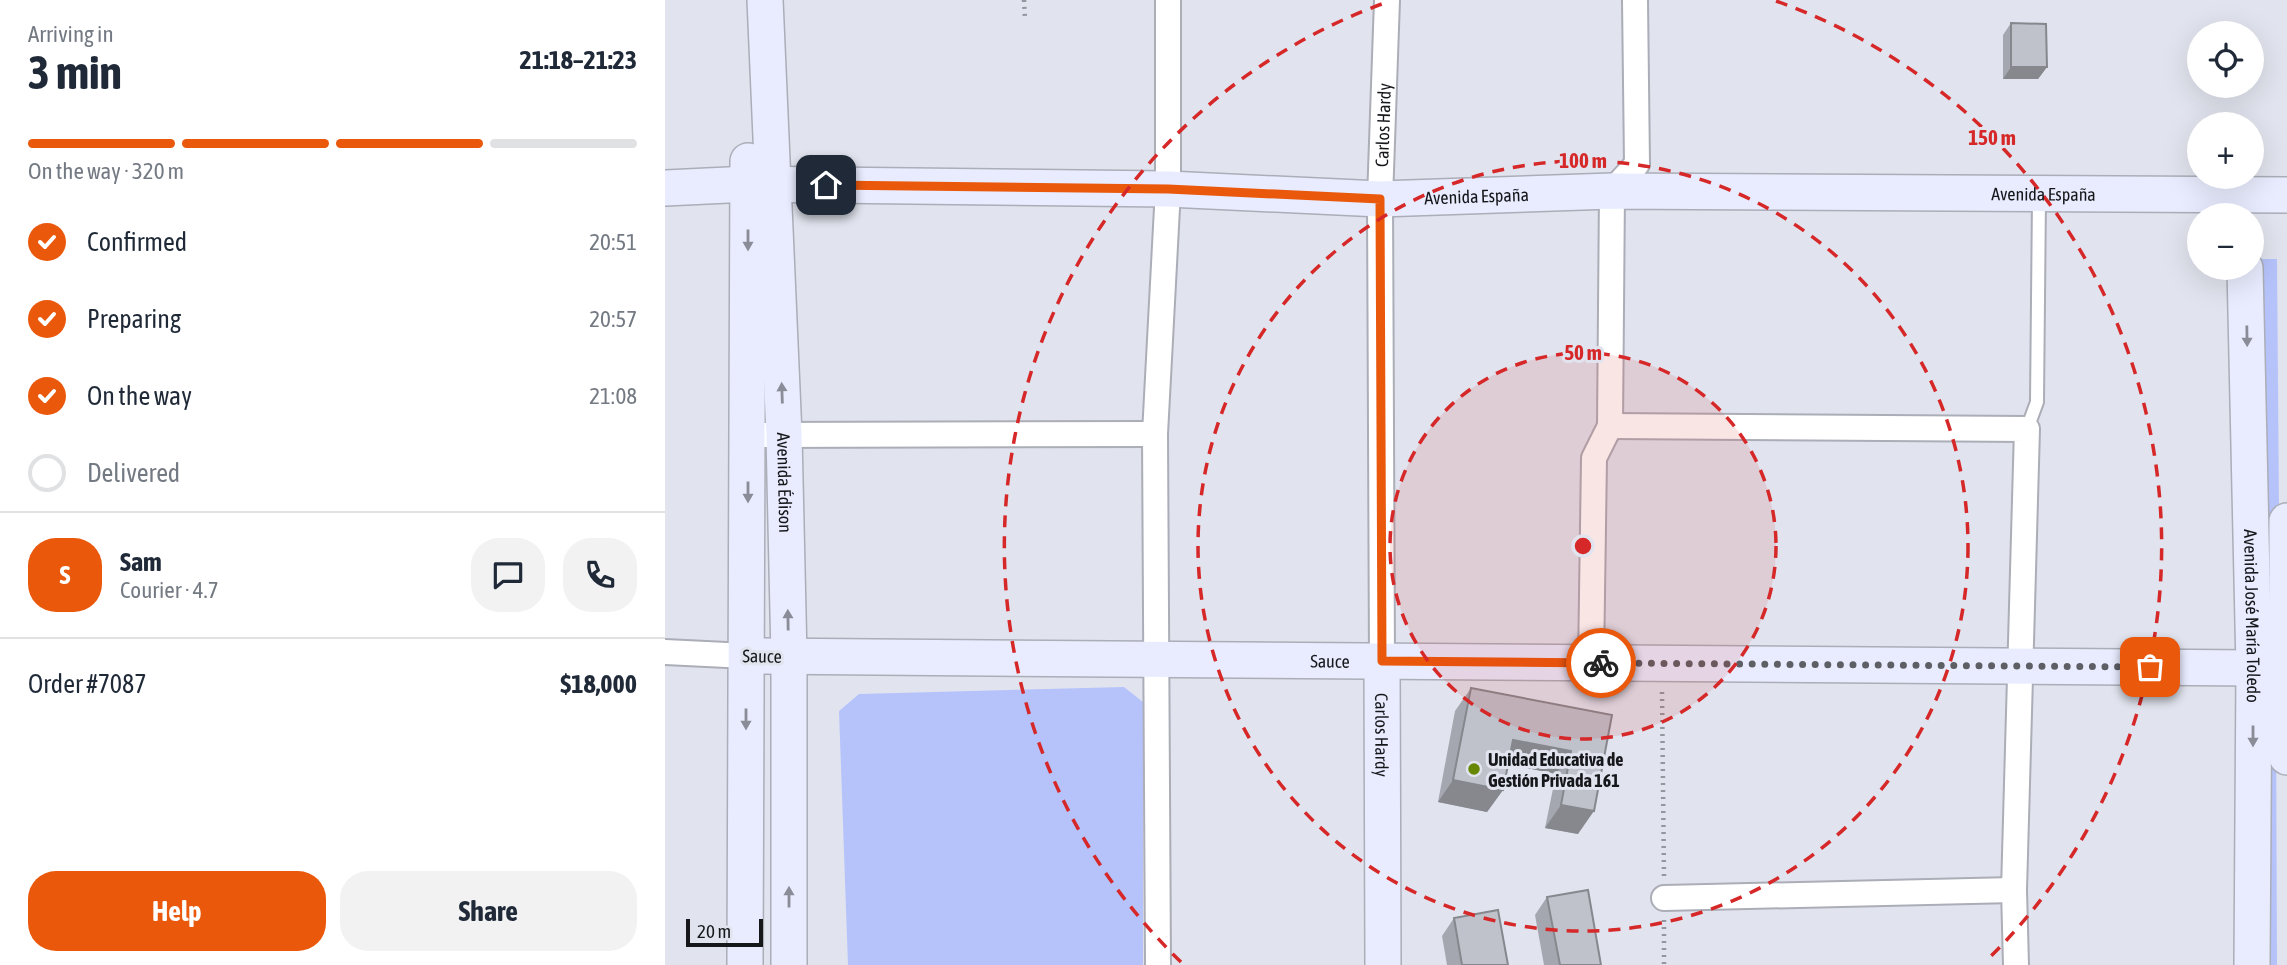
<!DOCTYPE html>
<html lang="en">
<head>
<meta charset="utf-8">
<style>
	:root { --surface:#fff; --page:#f2f2f3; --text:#1f2937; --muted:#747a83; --line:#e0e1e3; --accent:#ea580c }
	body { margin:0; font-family:"Asap Condensed",sans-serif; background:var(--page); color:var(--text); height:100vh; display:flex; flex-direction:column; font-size:26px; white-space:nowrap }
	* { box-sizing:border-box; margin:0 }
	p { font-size:23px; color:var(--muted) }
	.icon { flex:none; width:38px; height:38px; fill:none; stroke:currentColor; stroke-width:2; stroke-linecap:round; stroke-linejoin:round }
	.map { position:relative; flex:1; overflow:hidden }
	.side { display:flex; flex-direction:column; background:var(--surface); width:665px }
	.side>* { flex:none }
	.tools { position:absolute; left:1522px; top:21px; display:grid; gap:14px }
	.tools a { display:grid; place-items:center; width:77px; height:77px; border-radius:50%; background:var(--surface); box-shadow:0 7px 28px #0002; font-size:35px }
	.scale { position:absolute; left:21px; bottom:18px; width:77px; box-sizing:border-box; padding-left:7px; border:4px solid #16171b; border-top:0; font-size:19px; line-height:24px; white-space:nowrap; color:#16171b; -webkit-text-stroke:5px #e1e4ee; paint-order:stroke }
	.pin { position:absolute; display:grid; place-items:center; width:60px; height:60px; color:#fff; margin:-30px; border-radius:14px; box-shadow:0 4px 10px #0006 }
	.courier { position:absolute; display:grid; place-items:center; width:70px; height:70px; margin:-35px; border:5px solid #ea580c; border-radius:50%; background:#fff; color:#222; box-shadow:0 2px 9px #0007 }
	.headline em { font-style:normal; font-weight:700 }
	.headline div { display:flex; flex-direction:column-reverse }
	.headline { display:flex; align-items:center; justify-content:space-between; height:119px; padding:0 28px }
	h1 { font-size:46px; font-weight:700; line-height:52px }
	.bar { display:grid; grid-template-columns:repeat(4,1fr); gap:10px 7px; align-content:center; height:84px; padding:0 28px }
	.bar i { height:9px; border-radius:5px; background:var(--line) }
	.bar .current { background:var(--accent) }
	.bar p { grid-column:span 4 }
	.line { display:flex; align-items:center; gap:18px; padding:0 28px; border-top:2px solid var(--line) }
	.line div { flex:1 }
	.round { display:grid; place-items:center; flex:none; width:74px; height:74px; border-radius:28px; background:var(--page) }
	ol { padding:0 28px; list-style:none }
	li { display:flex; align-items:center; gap:21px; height:77px }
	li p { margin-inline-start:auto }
	li .icon { padding:7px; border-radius:50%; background:var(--accent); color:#fff; stroke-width:4 }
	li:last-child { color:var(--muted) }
	li i { width:38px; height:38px; border:4px solid var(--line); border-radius:50% }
	.action { display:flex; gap:14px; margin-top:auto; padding:14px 28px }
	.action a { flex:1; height:80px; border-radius:28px; background:var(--accent); color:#fff; font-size:28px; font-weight:700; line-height:80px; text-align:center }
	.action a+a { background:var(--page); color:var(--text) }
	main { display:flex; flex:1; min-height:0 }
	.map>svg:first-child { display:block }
</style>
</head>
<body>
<main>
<section class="side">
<div class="headline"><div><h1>3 min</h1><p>Arriving in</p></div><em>21:18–21:23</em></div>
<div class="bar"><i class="current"></i><i class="current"></i><i class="current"></i><i></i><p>On the way · 320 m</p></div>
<ol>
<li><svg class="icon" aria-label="check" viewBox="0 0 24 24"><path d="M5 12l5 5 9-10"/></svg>Confirmed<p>20:51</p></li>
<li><svg class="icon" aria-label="check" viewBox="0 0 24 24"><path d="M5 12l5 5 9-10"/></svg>Preparing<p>20:57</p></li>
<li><svg class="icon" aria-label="check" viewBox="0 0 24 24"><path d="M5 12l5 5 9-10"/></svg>On the way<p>21:08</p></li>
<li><i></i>Delivered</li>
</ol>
<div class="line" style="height:126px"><b class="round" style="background:var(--accent);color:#fff">S</b><div><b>Sam</b><p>Courier · 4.7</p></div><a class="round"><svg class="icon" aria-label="chat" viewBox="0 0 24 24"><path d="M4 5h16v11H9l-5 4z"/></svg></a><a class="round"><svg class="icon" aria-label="phone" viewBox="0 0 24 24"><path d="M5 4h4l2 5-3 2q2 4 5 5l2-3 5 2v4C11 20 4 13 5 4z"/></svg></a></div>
<div class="line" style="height:91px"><div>Order #7087</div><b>$18,000</b></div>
<div class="action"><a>Help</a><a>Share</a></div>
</section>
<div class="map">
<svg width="1622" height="965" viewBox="0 0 1622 965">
	<rect width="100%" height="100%" fill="#e1e4ee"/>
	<!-- green -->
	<g fill="#b6c3fb">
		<path d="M1596,259h16l3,376h-15z"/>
		<path d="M459,687l19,15v263h-295l-9,-254 20,-17z"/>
		<path d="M1598,700h13l1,265h-12z"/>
	</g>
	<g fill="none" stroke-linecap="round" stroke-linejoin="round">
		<!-- lane casing -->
		<g stroke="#abadb7" stroke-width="16">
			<path id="lane" d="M1362,429l10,-27 2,-205"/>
		</g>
		<!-- street casing -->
		<g stroke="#abadb7" stroke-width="28">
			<g id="street">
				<path d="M945,426l417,3 -13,461 2,75"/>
				<path d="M83,435l407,-1"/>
				<path d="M0,652l82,4"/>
				<path id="s1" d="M717,661l-2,-462 7,-199"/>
				<path d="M926,663l3,-205 16,-32 2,-235 25,-27 -2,-164"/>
				<path d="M999,898l350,-8"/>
				<path d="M493,965l-3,-531 13,-245v-189"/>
			</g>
		</g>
		<!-- secondary casing -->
		<g stroke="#abadb7" stroke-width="38">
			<g id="secondary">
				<path id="s2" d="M100,0l19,435 5,222v308"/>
				<path id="s3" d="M0,188l84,-4 419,5 212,10 232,-8 675,4"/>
				<path id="s4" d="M1580,268l9,400 -2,297"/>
				<path d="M1622,521v236"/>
				<path id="s5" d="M82,656l1507,12 33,-7"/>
				<path id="s6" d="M717,661l1,304"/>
				<path d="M80,965l3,-804"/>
			</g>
		</g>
		<!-- path -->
		<g stroke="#93969d" stroke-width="4.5" stroke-dasharray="2 5" stroke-linecap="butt">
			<path d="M359,0l1,19"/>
			<path d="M997,692l2,184"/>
			<path d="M999,920v45"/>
		</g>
		<!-- lane -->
		<use href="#lane" stroke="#fff" stroke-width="12"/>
		<!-- street -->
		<use href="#street" stroke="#fff" stroke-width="24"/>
		<!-- secondary -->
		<use href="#secondary" stroke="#e8ecfe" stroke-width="35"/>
	</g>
	<!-- wall -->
	<g fill="#a4a7af">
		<path d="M1346,23l36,44 -9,12h-35v-44z"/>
		<path d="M806,688l141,27 -34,119 -33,-6 11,-54 -48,-10 -5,26 -16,22 -49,-10 17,-91z"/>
		<path d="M882,897l54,68h-57l-9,-50z"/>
		<path d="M789,918l54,47h-61l-5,-29z"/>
	</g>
	<!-- shaded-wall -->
	<g fill="#86888e">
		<path d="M1346,67h36l-9,12h-35z"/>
		<path d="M848,740l58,11 -15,23 -59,-12z"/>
		<path d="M788,780l50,10 -16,22 -49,-10z"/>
		<path d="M896,805l33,6 -16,23 -33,-6z"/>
	</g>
	<!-- building -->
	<g fill="#bfc2cb" stroke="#86888e" stroke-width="2">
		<path d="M1346,23l35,1 1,43h-36z"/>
		<path d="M806,688l141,27 -18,96 -33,-6 10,-54 -58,-11 -10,50 -50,-10z"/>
		<path d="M923,890l13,75h-41l-13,-68z"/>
		<path d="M833,910l10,55h-46l-8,-47z"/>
	</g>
	<!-- one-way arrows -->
	<defs><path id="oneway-solid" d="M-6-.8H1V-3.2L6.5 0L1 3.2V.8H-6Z" transform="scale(1.75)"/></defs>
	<g fill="#8a8c98">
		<use href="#oneway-solid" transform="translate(83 240) rotate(90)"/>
		<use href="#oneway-solid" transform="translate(1582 336) rotate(89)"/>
		<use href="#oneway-solid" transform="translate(117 393) rotate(-92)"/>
		<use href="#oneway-solid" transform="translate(83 492) rotate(90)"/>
		<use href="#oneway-solid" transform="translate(123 620) rotate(-91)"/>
		<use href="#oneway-solid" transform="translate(81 719) rotate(90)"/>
		<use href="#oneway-solid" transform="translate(1588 736) rotate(90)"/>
		<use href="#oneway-solid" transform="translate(124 897) rotate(-90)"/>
	</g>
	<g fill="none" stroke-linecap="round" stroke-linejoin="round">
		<!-- done -->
		<path stroke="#5d5f65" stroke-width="7" stroke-dasharray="0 12.6" d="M936,663l549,4"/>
		<!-- route -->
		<path stroke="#ea580c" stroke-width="9" d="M161,185l342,4 212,10 2,462 219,2"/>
	</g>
	<!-- distance rings -->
	<circle cx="918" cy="546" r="193" fill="#d62828" fill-opacity=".12"/>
	<g fill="none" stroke="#d62828" stroke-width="3.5" stroke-dasharray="12 9">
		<circle cx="918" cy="546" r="193"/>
		<circle cx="918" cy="546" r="385"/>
		<path d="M516 962A578 578 0 0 1 725 1M1111 1A578 578 0 0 1 1320 962"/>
	</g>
	<!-- markers -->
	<circle fill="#688700" stroke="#e1e4ee" stroke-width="2.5" cx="809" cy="769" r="7"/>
	<g text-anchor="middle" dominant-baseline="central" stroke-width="6" stroke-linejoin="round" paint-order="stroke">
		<!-- street labels -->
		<g font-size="18" fill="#16171b" stroke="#e1e4ee">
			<text stroke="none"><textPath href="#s1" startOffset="536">Carlos Hardy</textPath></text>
			<text stroke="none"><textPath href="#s3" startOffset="1379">Avenida España</textPath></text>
			<text stroke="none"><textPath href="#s3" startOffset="812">Avenida España</textPath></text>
			<text stroke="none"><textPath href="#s2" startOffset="483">Avenida Édison</textPath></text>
			<text stroke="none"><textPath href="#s4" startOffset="348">Avenida José María Toledo</textPath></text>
			<text transform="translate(97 656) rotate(1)">Sauce</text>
			<text stroke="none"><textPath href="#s5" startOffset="583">Sauce</textPath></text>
			<text stroke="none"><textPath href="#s6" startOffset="74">Carlos Hardy</textPath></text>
		</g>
		<!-- poi labels -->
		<g font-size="18" font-weight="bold" fill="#16171b" stroke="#e1e4ee" text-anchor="start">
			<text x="823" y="759">Unidad Educativa de<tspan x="823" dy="21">Gestión Privada 161</tspan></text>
		</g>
	</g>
	<circle cx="918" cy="546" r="10" fill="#d62828" stroke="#e1e4ee" stroke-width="3.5"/>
	<g font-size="21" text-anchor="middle" font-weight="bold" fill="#d62828" stroke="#e1e4ee" stroke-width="6" stroke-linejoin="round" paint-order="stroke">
		<text x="1327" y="145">150 m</text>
		<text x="918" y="168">100 m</text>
		<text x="918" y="360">50 m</text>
	</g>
</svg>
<div class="tools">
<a><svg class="icon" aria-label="locate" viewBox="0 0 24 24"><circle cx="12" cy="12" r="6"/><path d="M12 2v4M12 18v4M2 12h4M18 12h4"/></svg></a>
<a>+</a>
<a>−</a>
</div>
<div class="scale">20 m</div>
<div class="pin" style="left:1485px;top:667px;background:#ea580c"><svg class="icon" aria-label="bag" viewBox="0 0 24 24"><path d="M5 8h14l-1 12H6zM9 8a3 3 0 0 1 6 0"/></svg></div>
<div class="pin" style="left:161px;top:185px;background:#1f2937"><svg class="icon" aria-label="home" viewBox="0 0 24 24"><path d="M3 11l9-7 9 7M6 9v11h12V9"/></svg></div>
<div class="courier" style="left:936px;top:663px"><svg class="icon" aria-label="bike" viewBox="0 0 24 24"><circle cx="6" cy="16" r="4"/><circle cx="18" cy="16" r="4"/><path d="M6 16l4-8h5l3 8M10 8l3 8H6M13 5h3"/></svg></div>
</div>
</main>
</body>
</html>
